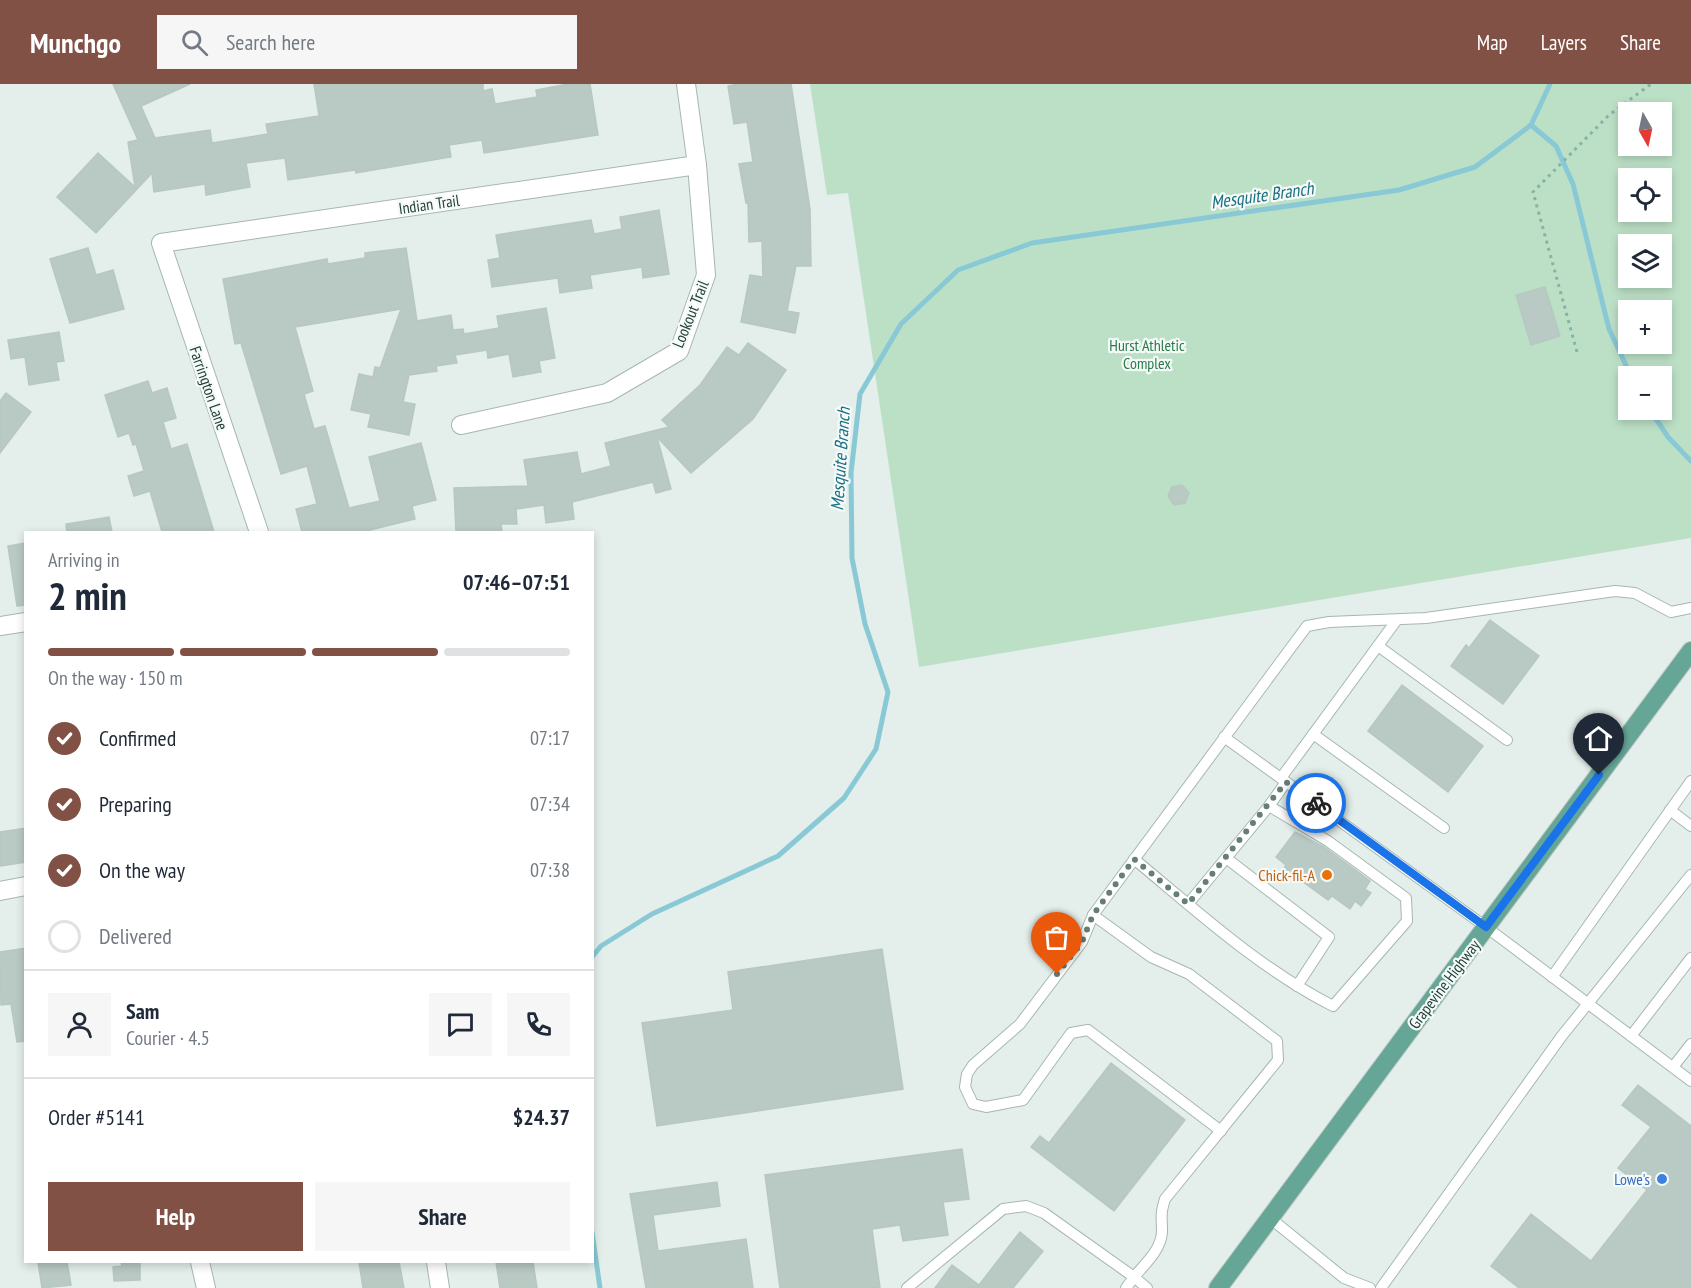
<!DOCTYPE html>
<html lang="en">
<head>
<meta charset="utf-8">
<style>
	:root { --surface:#fff; --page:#f6f6f7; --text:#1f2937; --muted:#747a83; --line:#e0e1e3; --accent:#825145 }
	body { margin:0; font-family:"PT Sans Narrow",sans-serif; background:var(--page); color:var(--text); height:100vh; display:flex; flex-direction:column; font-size:22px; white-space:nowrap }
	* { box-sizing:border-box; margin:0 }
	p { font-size:20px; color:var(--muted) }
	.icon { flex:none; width:33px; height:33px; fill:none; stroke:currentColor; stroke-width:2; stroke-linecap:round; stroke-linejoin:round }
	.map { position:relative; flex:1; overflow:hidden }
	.sheet { position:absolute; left:24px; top:447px; width:570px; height:732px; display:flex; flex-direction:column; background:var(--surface); border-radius:0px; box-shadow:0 3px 9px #0003 }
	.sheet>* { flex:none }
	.needle { width:39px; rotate:171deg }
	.buttons { position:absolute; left:1618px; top:18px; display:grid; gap:12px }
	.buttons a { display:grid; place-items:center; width:54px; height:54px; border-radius:0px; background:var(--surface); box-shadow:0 3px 9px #0003; font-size:30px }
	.pin { position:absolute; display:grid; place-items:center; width:51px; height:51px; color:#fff; margin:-62px -26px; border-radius:50% 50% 50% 0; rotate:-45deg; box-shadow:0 0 6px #0007 }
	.pin .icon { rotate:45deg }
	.courier { position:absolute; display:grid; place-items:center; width:60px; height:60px; margin:-30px; border:4px solid #1a73e8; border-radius:50%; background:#fff; color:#222; box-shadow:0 2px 8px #0007 }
	.head em { font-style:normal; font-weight:700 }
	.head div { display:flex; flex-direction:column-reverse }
	.head { display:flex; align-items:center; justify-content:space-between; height:102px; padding:0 24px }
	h1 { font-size:39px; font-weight:700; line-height:45px }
	.bar { display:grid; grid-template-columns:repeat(4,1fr); gap:9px 6px; align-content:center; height:72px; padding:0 24px }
	.bar i { height:8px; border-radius:4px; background:var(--line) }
	.bar .current { background:var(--accent) }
	.bar p { grid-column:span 4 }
	.line { display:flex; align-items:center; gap:15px; padding:0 24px; border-top:2px solid var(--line) }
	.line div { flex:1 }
	.round { display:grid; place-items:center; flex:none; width:63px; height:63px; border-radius:0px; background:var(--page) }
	ol { padding:0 24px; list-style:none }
	li { display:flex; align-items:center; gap:18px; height:66px }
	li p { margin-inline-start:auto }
	li .icon { padding:6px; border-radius:50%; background:var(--accent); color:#fff; stroke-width:4 }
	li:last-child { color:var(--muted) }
	li i { width:33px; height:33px; border:3px solid var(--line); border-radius:50% }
	.button { display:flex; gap:12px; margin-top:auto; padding:12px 24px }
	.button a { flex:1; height:69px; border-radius:0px; background:var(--accent); color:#fff; font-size:24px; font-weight:700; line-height:69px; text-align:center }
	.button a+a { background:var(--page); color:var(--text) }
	header { display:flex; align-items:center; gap:36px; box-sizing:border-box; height:84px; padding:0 30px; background:var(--accent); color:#fff }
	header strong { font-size:28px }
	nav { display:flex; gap:33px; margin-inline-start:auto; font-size:21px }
	.search { width:420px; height:54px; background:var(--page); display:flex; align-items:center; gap:15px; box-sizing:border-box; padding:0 21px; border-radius:0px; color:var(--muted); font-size:22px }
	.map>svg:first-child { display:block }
</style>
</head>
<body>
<header>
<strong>Munchgo</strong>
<div class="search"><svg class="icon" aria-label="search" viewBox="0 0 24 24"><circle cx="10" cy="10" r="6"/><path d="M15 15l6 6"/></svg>Search here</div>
<nav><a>Map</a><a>Layers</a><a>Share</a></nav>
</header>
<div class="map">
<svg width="1691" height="1204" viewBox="0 0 1691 1204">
	<rect width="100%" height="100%" fill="#e4eeea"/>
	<!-- green -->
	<path fill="#bce0c6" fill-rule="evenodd" d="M810,0h881v454l-772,129 -71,-474 -21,2zM1629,28h33v34h-33zM1629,94h33v34h-33zM1629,160h33v34h-33zM1629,226h33v34h-33zM1629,292h33v34h-33z"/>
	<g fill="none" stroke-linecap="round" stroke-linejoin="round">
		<!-- stream -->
		<g stroke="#89c9d6" stroke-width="5">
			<path d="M1531,41l25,21 17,38 36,145 22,47"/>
			<path d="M1650,326l18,27 23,24"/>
			<path d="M592,873l9,-11 51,-32 126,-58 66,-58 32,-49 12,-57 -23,-68 -13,-66 -1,-85 9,-79 41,-70 57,-54 74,-27 367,-53 76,-23 56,-42 19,-41"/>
			<path d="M592,1148l8,56"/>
		</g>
	</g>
	<!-- building -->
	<g fill="#b9c9c3" stroke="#b6c8c1" stroke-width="1.5">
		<path d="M113,0h77l-49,22 14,32 55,-8 2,13 56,-9 -2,-10 53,-8 -5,-32h169v7l9,-2 3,15 42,-7 -1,-7 32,-6h22l8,51 -114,18 -2,-13 -33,5 2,12 -95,16 -1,-3 -67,10 -3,-22 -39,5 4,24 -44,8 -1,-11 -51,8 -2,-19 -56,60 -39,-36 41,-44 37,34 -7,-45 10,-2z"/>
		<path d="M738,0h53l19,125 1,57h-15l-9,45 12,2 -4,20 -54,-11 9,-47 13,2 -1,-36 -13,1 -1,-39h-2l-7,-39 14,-2 -6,-40 -13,2 -6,-38z"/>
		<path d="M659,126l10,64 -26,4 -1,-11 -52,8 2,13 -32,5 -2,-15 -66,9 -4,-27 12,-2 -4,-23 95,-15 3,14 28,-5 -2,-12z"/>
		<path d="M88,164l8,27 17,-5 11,39 -54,14 -20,-64z"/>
		<path d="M406,164l11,73 34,-6 2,15 10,-1 1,5 35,-6 -2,-12 49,-8 9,50 -16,3 2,11 -28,5 -4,-23 -21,4 -1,-8 -32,5 2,8 -21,3 1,5 -28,4 -6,27 12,2 -6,31 -41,-8 3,-13 -20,-4 8,-36 14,3 2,-10 5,1 21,-59 -106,18 18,64 -9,3 10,35 11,-3 24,82 31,-7 -11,-44 52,-14 15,57 -24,6 3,13 -45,11v2h-68l-6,-23 21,-5 -10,-38 -26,8 -40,-131 -6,1 -12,-65 104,-20 1,5 37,-6v-5z"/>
		<path d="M1545,203l15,49 -29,9 -15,-50z"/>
		<path d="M59,248l5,29 -8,1 3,18 -30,5 -4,-28 -14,2 -3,-19z"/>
		<path d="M748,259l38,27 -33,49 -62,54 -34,-36 14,52 -15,4 -3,-11 -81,20 2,17 -28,4 -2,-18 -28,4 1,15h-16l1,8h-46l-2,-44 74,-2 -4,-26 53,-8 4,22 30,-8 -6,-23 64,-16 -7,-7 38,-35 27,-38 12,8z"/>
		<path d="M148,297l4,12 15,-5 9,30 -13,4 8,27 16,-5 27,88h-52l-12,-41 -16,5 -6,-20 16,-5 -8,-27 -3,1 -4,-12 -11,4 -13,-42z"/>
		<path d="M6,309l25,19 -31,41v-52z"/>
		<path d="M1182,401l7,8 -4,10 -11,2 -6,-9 4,-9z"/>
		<path d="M109,433l3,15h-45l-1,-8z"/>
		<path d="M26,459v62l-9,1 -9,-60z"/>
		<path d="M1490,536l49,36 -36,48 -52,-38 15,-21 3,3z"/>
		<path d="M1402,601l81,61 -35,46 -80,-61z"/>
		<path d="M26,744v34l-26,4v-34z"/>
		<path d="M1295,748l29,15 46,34 -5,8 6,4 -10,13 -6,-5 -5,8 -18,-13 -4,4 -44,-32 2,-3 -10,-8z"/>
		<path d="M26,864v93l-9,1 -6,-38 -10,1 -1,-53z"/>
		<path d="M882,865l21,140 -246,37 -15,-103 91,-13 -5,-38z"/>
		<path d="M1111,979l74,57 -71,91 -83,-64 9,-11 9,7z"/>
		<path d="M1638,1001l53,41v162h-172l-28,-22 40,-52 60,47 56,-71 -29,-22 33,-41 -29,-22z"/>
		<path d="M962,1065l7,50 -26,3 5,33 -45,6 -3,-16 -28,4 8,59h-100l-15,-113z"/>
		<path d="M717,1098l3,24 -67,9 5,36 88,-12 7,49h-107l-16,-94z"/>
		<path d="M1020,1148l23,19 -30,37h-78l17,-23 27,20z"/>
		<path d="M38,1178h29l4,23 -29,3z"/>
		<path d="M121,1178h19v18l-26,1 -1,-14 9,-1z"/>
		<path d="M359,1178h40l5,26h-41z"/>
		<path d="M496,1178h37l4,26h-37z"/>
	</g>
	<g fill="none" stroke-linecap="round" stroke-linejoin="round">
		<!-- lane casing -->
		<g stroke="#a6b7b1" stroke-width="12">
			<g id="lane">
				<path d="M1378,562l129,94"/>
				<path d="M1313,650l131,94"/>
				<path d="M1224,653l262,190 205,154"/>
				<path d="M1281,694l115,-157"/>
				<path d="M1670,726l21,16"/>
				<path d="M1226,774l103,79 -32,49"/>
				<path d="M1134,775c63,52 126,110 199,147l74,-85 -1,-23 -78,-57 -59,-35 17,-24"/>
				<path d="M1188,820l81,-98"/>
				<path d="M1093,831l-11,27 -62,82 -47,41 -6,9 -2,13 8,17 13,3 37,-7 48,-67 17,-3 133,101"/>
				<path d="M1552,893l139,-196"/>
				<path d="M1631,952l60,-78"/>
				<path d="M1673,983l18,-23"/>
				<path d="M1270,1134l74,60 26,10"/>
				<path d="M907,1204l96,-79 23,-3 18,7 90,64 -8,11"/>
				<path d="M1147,1204l-13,-11c11,-13 27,-27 28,-45 0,-16 -2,-17 3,-33l113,-139 -1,-19 -88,-67 -38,-17 -58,-42 214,-289 22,-4 97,-4 189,-27 20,2 36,19 20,-4"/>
				<path d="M1381,1204l180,-251 130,-162"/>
			</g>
		</g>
		<!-- street casing -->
		<g stroke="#a6b7b1" stroke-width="20">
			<g id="street">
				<path d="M461,341l146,-32 72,-42 27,-76 -9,-110 -11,-81"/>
				<path d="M259,448l-98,-289 536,-78"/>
				<path d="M0,542l26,-4"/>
				<path d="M0,807l26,-5"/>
				<path d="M200,1178l6,26"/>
				<path d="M436,1178l4,26"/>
			</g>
		</g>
		<!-- primary casing -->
		<g stroke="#c1cac8" stroke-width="20">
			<path id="primary" d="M1218,1204l473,-637"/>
		</g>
		<!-- path -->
		<path stroke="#83b4a5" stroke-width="3" stroke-dasharray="3 4.5" stroke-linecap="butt" d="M1577,268l-44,-160 76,-77 42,-31"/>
		<!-- lane -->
		<use href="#lane" stroke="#fff" stroke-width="10"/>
		<!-- street -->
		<use href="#street" stroke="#fff" stroke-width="18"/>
		<!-- primary -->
		<use href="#primary" stroke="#66a697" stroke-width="18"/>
	</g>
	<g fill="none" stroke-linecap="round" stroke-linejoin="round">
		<!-- done -->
		<path stroke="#667e77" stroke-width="6" stroke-dasharray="0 10.8" d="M1057,890l25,-32 11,-27 41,-56 54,45 98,-122 30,21"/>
		<!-- route -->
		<path stroke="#1a73e8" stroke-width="8" d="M1316,719l170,124 113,-152"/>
	</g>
	<!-- markers -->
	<circle fill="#e8710a" stroke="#f5faf8" stroke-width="2" cx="1327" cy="791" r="6"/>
	<circle fill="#3f7fe0" stroke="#f5faf8" stroke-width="2" cx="1662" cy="1095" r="6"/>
	<g text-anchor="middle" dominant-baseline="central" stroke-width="4.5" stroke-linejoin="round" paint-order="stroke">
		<!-- street labels -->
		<g font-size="16" fill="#224139" stroke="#f5faf8">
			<text transform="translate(429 120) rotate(-8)">Indian Trail</text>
			<text transform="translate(690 230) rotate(-68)">Lookout Trail</text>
			<text transform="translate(209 304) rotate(71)">Farrington Lane</text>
			<text transform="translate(1444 900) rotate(-53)">Grapevine Highway</text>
		</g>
		<!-- park labels -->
		<g font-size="16" fill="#297b4a" stroke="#f5faf8">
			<text x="1147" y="261">Hurst Athletic<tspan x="1147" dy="18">Complex</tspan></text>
		</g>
		<!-- food labels -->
		<g font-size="16" fill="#c56008" stroke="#f5faf8" text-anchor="end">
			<text x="1315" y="791">Chick-fil-A</text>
		</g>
		<!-- shop labels -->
		<g font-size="16" fill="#366cbe" stroke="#f5faf8" text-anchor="end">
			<text x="1650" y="1095">Lowe's</text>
		</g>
		<!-- water labels -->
		<g font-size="18" font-style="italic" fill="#186f82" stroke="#f5faf8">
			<text transform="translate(1262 111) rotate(-8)">Mesquite Branch</text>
			<text transform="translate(840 375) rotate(-86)">Mesquite Branch</text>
		</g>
	</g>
</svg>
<div class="buttons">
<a><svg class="needle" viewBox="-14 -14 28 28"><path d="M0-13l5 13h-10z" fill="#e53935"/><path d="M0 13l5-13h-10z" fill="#747a83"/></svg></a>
<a><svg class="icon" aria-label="locate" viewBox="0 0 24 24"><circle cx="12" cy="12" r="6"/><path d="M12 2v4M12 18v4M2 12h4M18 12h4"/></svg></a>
<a><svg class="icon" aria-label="layers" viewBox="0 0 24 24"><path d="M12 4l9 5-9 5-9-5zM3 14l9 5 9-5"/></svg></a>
<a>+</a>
<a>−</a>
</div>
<div class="pin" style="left:1057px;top:890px;background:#ea580c"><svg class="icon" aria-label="bag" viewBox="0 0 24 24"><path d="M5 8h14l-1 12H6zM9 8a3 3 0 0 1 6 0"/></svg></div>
<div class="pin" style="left:1599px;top:691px;background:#1f2937"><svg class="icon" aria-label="home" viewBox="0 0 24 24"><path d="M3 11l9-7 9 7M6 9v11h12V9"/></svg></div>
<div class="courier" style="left:1316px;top:719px"><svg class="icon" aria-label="bike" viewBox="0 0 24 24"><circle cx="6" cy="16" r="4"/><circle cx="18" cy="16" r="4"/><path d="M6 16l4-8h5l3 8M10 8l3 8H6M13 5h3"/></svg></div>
<section class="sheet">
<div class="head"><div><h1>2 min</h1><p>Arriving in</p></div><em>07:46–07:51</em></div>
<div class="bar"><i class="current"></i><i class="current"></i><i class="current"></i><i></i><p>On the way · 150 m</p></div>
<ol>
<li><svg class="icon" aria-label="check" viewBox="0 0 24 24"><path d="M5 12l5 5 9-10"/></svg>Confirmed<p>07:17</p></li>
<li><svg class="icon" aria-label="check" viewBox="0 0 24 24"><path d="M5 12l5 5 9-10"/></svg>Preparing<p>07:34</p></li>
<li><svg class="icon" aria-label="check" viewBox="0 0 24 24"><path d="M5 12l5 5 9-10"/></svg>On the way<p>07:38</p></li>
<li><i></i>Delivered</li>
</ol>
<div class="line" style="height:108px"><a class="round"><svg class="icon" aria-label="person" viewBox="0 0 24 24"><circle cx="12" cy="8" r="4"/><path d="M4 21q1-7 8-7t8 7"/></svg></a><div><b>Sam</b><p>Courier · 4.5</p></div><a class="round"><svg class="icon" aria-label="chat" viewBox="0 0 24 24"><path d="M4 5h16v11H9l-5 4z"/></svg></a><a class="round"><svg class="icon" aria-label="phone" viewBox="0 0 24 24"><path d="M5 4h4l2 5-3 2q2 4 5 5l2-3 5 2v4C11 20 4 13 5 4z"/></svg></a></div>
<div class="line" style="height:78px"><div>Order #5141</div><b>$24.37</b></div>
<div class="button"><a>Help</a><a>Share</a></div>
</section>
</div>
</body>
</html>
